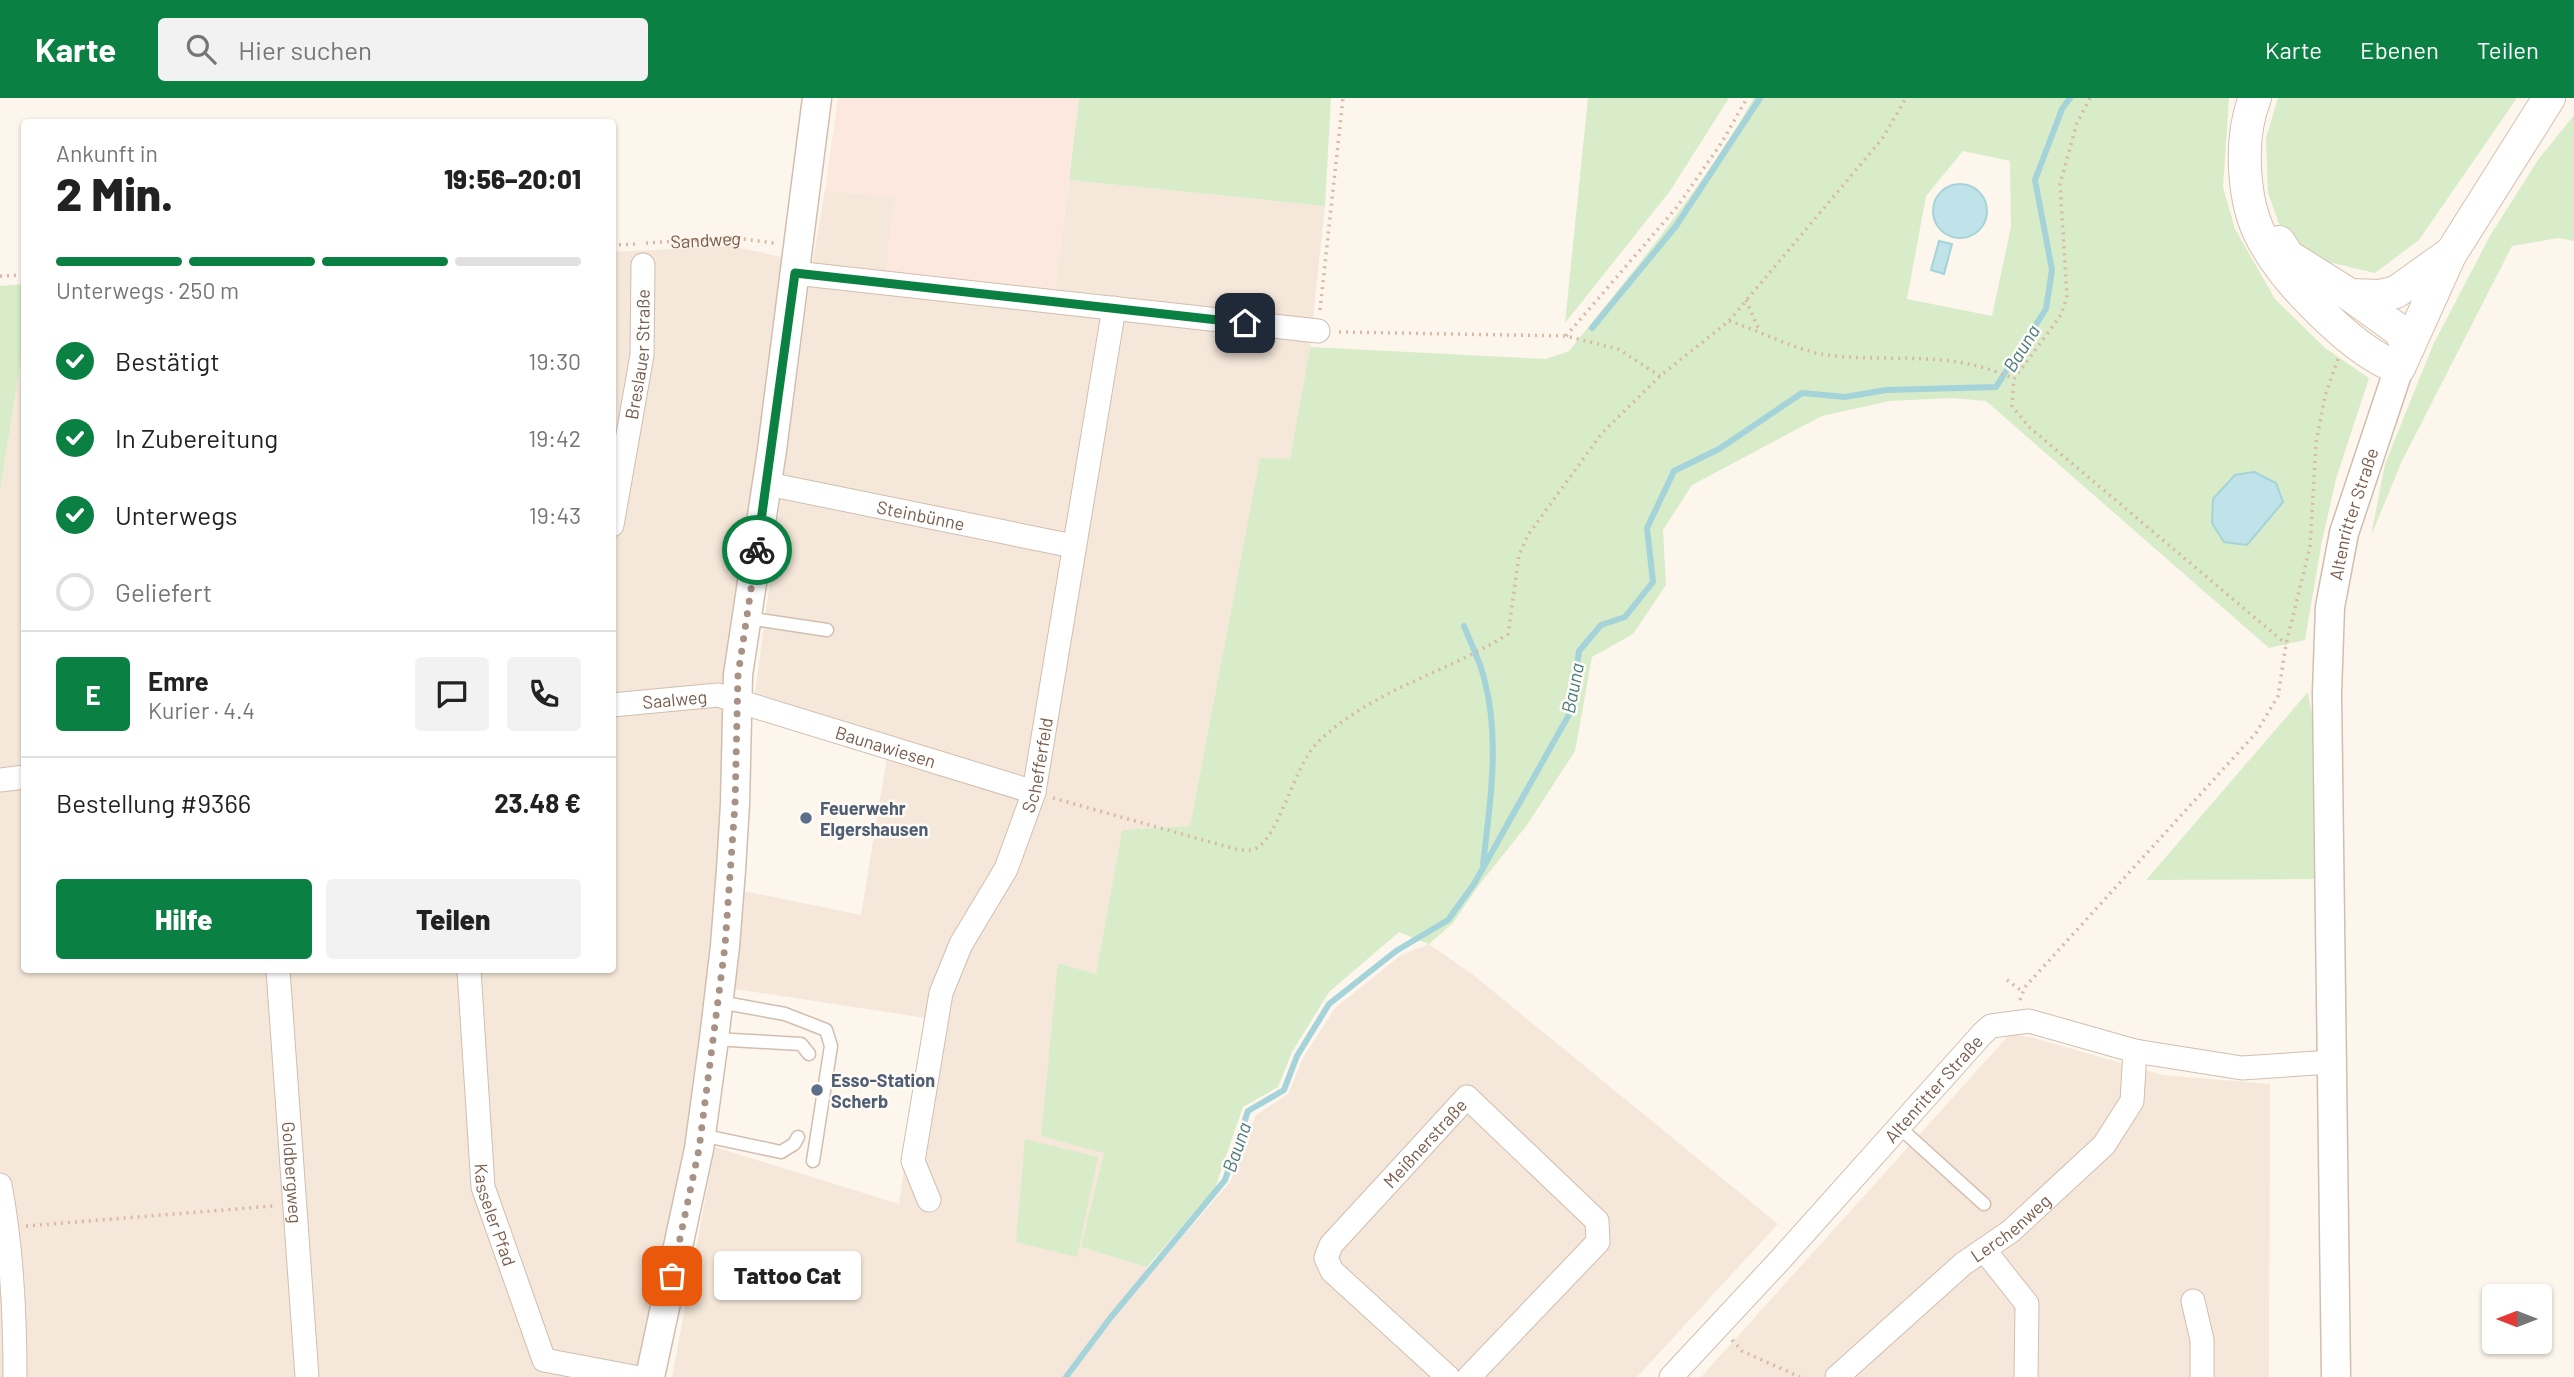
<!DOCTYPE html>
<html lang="de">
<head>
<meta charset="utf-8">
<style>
	:root { --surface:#fff; --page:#f2f2f2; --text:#222; --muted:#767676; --line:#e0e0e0; --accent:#0b8043 }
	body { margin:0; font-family:Barlow,sans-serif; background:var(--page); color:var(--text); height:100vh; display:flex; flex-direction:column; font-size:26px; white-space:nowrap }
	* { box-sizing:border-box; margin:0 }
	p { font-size:23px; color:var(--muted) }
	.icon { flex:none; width:38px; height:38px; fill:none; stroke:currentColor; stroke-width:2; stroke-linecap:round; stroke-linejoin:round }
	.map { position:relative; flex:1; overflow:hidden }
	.sheet { position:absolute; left:21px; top:21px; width:595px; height:854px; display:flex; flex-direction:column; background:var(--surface); border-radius:7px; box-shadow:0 2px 5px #0004 }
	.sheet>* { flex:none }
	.needle { width:46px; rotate:270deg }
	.controls { position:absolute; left:2482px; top:1186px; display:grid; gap:14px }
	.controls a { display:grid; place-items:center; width:70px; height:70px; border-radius:7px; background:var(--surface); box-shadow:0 2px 5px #0004; font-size:35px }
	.pin { position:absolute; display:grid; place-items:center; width:60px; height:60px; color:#fff; margin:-30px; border-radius:14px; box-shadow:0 4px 10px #0006 }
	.courier { position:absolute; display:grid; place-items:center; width:70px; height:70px; margin:-35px; border:5px solid #0b8043; border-radius:50%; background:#fff; color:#222; box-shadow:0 2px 9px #0007 }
	.bubble { position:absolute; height:49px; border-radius:7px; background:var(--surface); box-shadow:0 2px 5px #0004; font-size:23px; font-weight:800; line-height:49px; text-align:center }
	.summary em { font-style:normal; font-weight:800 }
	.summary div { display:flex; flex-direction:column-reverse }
	.summary { display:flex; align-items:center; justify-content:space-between; height:119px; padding:0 35px }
	h1 { font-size:46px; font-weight:800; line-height:52px }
	.bar { display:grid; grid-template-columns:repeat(4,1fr); gap:10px 7px; align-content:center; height:84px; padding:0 35px }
	.bar i { height:9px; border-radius:5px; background:var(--line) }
	.bar .current { background:var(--accent) }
	.bar p { grid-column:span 4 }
	.line { display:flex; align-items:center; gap:18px; padding:0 35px; border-top:2px solid var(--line) }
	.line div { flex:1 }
	.round { display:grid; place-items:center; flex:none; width:74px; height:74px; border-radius:7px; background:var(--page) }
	ol { padding:0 35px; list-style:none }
	li { display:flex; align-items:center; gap:21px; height:77px }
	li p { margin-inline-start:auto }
	li .icon { padding:7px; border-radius:50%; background:var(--accent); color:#fff; stroke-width:4 }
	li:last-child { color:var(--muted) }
	li i { width:38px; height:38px; border:4px solid var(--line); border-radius:50% }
	.button { display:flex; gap:14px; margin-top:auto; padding:14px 35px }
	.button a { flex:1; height:80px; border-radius:7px; background:var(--accent); color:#fff; font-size:28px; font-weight:800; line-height:80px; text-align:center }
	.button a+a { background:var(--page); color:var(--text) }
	header { display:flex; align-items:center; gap:42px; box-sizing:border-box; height:98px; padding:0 35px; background:var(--accent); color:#fff }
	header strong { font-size:33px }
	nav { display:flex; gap:38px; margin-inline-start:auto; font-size:24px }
	.search { width:490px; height:63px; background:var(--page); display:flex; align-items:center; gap:18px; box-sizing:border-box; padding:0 24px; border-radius:7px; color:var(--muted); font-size:26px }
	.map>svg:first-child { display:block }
</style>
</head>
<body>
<header>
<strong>Karte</strong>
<div class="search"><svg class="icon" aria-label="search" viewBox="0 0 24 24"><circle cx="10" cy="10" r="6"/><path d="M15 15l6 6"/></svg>Hier suchen</div>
<nav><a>Karte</a><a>Ebenen</a><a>Teilen</a></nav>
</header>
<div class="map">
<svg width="2574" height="1279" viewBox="0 0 2574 1279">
	<rect width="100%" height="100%" fill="#fdf6ec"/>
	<!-- residential -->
	<g fill="#f5e8da">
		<path d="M1069,82l256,26 -15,141 -20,113 -30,-1 -70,367 -68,4 -26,145 -37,-12 46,190 -24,94 73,22 76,-87 26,-67 32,-21 15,-36 32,-50 66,-53 28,-11 43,30 306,250 -141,153h-965l43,-230 184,57 27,-186 -191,-29 8,-98 118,24 26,-158 -135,-41 59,-444 14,-82 69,7 -8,82 168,17z"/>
		<path d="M731,148l51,11 -48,457 -40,430 -47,233h-647v-887l24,-148v628h588l1,-718z"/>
		<path d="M2010,936l24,4 129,37 107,9 -1,293h-568z"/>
	</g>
	<!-- commercial -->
	<path fill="#fde8e0" d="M838,0h241l-25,199 -168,-18 8,-82 -69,-7z"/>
	<!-- green -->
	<g fill="#d8ecc9" fill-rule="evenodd">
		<path d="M1079,0h252l-6,108 -256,-26z"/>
		<path d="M1588,0h141l-59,93 -105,132z"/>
		<path d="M1754,0h475l-6,89 12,42 40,70 50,49 44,30 -33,101 -14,62 -17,99 -36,8 -283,-247 -34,-3 -63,3 -67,15 -130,69 -29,45 3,55 -33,49 -41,23 -17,94 -48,74 -48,60 -26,38 -24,21 -30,-12 -70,60 -37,60 -14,35 -35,20 -28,81 -68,79 -66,-20 23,-94 -63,-17 17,-173 38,11 26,-144 68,-4 70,-368 30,1 20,-112 236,12 23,-8c66,-82 133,-162 185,-253zM1963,53l47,10 1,66 -19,89 -85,-17 19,-103z"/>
		<path d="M2278,0h239l-98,142 -44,33 -47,-11 -46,-30 -14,-39 -2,-55z"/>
		<path d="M2574,17v126l-16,-3 -46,8 -110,215 -31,75 14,-72 48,-119 58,-111 47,-74z"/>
		<path d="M24,186v58l-24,148v-204z"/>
		<path d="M2308,594l4,24 2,163 -168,1z"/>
		<path d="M1025,1041l73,18 -21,100 -61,-15z"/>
	</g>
	<!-- water -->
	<g fill="#bfe3e8" stroke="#a5d3da" stroke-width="2">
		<circle cx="1960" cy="113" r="27"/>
		<path d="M1939,143l13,3 -8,30 -13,-4z"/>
		<path d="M2254,374l22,11 7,19 -36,43 -23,-3 -12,-19 1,-24 22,-24z"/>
	</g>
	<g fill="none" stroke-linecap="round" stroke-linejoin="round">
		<!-- stream -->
		<g stroke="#a5d3da" stroke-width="6">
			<path d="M1592,230l84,-102 84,-128"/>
			<path d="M1464,528c7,18 17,37 21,56 15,58 5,123 -2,182"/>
			<path d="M1066,1279l45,-60 114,-137 23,-69 36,-21 13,-34 32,-52 67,-53 52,-31 26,-36 97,-173 8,-60 22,-26 24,-8 28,-35 -6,-54 27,-57 45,-22 83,-56 43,4 41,-7 110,-3 50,-78 6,-39 -17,-90 27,-71 8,-11"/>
		</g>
		<!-- service casing -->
		<g stroke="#d1beb0" stroke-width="15">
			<g id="service">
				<path d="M747,520l80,12"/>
				<path d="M719,904l66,12 41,16 5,16 -18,115"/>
				<path d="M714,941l87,5 8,10"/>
				<path d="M1899,1029l85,77"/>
				<path d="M701,1037l80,17 13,-8 4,-7"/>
			</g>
		</g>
		<!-- minor casing -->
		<g stroke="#d1beb0" stroke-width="25">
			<g id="minor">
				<path d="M795,175l523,58"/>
				<path id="s2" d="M768,386l305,62"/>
				<path id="s3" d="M612,427l30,-170 1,-90"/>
				<path id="s4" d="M612,607l106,-10 316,97"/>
				<path d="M0,682l24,-3"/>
				<path id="s5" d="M278,872l29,407"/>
				<path id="s6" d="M469,872l14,217 61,173 90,17"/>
				<path d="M0,1087c12,63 15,128 15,192"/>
				<path id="s7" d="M929,1102l-16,-39 28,-168 20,-49 45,-75 28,-77 80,-484"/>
				<path d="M1985,1153l42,53 -1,73"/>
				<path d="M2193,1203l9,39v37"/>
				<path id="s8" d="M1448,1279l-116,-106 -6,-13 5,-13 136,-148 130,124 1,21 -129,135"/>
				<path id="s9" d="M1671,1279l109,-117 203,-227 8,-7 38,-5 106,30 107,17 90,-6"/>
				<path id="s10" d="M1837,1279l126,-113 48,-33 93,-86 28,-44 3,-50"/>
			</g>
		</g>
		<!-- tertiary casing -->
		<g stroke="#d1beb0" stroke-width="31">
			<g id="tertiary">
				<path d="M650,1279l49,-228 15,-110 11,-93 6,-76 4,-66 3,-129 34,-225 45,-352"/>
				<path id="s11" d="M2336,1279l-9,-684 3,-86 14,-74 55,-165"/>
			</g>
		</g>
		<!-- secondary casing -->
		<g stroke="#d6c0b0" stroke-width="34">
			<g id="secondary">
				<path d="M2255,0c-16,39 -13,105 8,142 17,31 40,55 65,79 20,19 45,40 71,49l51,-113 99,-157"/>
				<path d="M2279,144l9,14 62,39 30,1 16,-4 52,-37"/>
				<path d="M2350,197l50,36 8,17"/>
			</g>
		</g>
		<!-- path -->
		<g stroke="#d9b8a5" stroke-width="3.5" stroke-dasharray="2 5" stroke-linecap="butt">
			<path d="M2090,0l-13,25 -17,61 7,112 -6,19 -47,64 -2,27 17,21 257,217"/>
			<path id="s1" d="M646,145l90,-5 38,5"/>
			<path d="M612,147l26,-1"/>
			<path d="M0,178l24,-1"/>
			<path d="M1746,202l13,30"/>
			<path d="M1320,212l23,-212"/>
			<path d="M1729,223c35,11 70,32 106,35 66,6 116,-6 179,23"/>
			<path d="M1339,234l227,4 52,13 42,27"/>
			<path d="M1566,238l111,-129 45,-65 25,-44"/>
			<path d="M1053,700l186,52c5,0 12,1 16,-1 24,-11 39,-83 62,-106 55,-54 128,-69 191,-109l11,-79 9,-20 74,-102 58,-57 69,-55 153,-182 24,-41"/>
			<path d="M2007,882l16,12"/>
			<path d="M2020,902l5,-13 231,-254 22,-37 8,-52 24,-97 6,-104 9,-47 13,-37"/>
			<path d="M26,1128l247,-20"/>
			<path d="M1732,1242l10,11 58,26"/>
		</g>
		<!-- service -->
		<use href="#service" stroke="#fff" stroke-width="12"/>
		<!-- minor -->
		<use href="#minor" stroke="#fff" stroke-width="23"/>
		<!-- tertiary -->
		<use href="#tertiary" stroke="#fff" stroke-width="28"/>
		<!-- secondary -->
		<use href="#secondary" stroke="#fff" stroke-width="32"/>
	</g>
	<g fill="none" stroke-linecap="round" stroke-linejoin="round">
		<!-- done -->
		<path stroke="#a89285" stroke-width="7" stroke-dasharray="0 12.6" d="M672,1178l27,-127 26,-203 10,-142 3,-129 19,-125"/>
		<!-- route -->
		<path stroke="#0b8043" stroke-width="9" d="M757,452l38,-277 450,50"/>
	</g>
	<!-- markers -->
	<g fill="#5c6f8a" stroke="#fffaf3" stroke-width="2.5">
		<circle cx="806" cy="720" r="7"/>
		<circle cx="817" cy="992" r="7"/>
	</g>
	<g text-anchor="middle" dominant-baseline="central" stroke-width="5" stroke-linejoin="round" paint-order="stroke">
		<!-- street labels -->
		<g font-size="18" fill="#7a5c4d" stroke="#fffaf3">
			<text stroke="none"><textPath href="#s1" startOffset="60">Sandweg</textPath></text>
			<text stroke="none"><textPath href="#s3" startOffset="173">Breslauer Straße</textPath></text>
			<text stroke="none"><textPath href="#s11" startOffset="866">Altenritter Straße</textPath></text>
			<text stroke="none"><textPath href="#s2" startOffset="156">Steinbünne</textPath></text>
			<text stroke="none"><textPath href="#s4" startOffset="63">Saalweg</textPath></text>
			<text stroke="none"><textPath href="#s4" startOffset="282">Baunawiesen</textPath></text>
			<text stroke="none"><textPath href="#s7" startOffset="462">Schefferfeld</textPath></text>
			<text stroke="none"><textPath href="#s9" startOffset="390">Altenritter Straße</textPath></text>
			<text stroke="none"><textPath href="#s8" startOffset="324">Meißnerstraße</textPath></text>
			<text stroke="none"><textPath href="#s5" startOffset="203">Goldbergweg</textPath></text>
			<text stroke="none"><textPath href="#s6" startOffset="247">Kasseler Pfad</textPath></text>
			<text stroke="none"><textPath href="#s10" startOffset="229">Lerchenweg</textPath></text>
		</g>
		<!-- service labels -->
		<g font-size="18" font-weight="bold" fill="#4e5e75" stroke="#fffaf3" text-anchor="start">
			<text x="820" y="710">Feuerwehr<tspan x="820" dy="21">Elgershausen</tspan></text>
			<text x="831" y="982">Esso-Station<tspan x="831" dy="21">Scherb</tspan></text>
		</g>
		<!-- water labels -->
		<g font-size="19" font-style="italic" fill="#437c86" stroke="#fffaf3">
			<text transform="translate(2021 250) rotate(-58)">Bauna</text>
			<text transform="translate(1572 590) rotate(-79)">Bauna</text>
			<text transform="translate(1236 1049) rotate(-71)">Bauna</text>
		</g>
	</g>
</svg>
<div class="controls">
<a><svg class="needle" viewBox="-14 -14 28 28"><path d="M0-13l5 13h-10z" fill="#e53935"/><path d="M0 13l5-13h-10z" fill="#767676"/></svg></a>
</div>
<div class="pin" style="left:672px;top:1178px;background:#ea580c"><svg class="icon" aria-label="bag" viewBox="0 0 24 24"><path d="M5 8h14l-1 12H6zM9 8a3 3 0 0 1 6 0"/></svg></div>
<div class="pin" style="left:1245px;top:225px;background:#1f2937"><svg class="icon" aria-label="home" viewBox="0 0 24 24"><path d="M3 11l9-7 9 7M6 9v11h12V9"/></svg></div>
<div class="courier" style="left:757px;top:452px"><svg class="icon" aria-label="bike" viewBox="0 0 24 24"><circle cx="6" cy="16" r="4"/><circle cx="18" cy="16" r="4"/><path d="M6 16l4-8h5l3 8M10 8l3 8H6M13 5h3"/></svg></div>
<div class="bubble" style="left:714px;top:1153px;width:147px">Tattoo Cat</div>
<section class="sheet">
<div class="summary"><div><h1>2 Min.</h1><p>Ankunft in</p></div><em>19:56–20:01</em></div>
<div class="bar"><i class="current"></i><i class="current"></i><i class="current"></i><i></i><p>Unterwegs · 250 m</p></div>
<ol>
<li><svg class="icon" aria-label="check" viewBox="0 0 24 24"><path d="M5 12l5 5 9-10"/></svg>Bestätigt<p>19:30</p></li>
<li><svg class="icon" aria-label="check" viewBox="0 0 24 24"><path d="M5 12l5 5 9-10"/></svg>In Zubereitung<p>19:42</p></li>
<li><svg class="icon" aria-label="check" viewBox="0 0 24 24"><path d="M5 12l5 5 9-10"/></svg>Unterwegs<p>19:43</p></li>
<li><i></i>Geliefert</li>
</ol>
<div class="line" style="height:126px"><b class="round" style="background:var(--accent);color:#fff">E</b><div><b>Emre</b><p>Kurier · 4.4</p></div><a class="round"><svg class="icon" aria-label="chat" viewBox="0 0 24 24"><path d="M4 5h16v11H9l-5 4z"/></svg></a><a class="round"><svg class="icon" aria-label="phone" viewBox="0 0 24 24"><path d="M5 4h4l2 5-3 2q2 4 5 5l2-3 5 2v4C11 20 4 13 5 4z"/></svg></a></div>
<div class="line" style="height:91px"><div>Bestellung #9366</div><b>23.48 €</b></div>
<div class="button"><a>Hilfe</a><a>Teilen</a></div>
</section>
</div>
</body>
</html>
